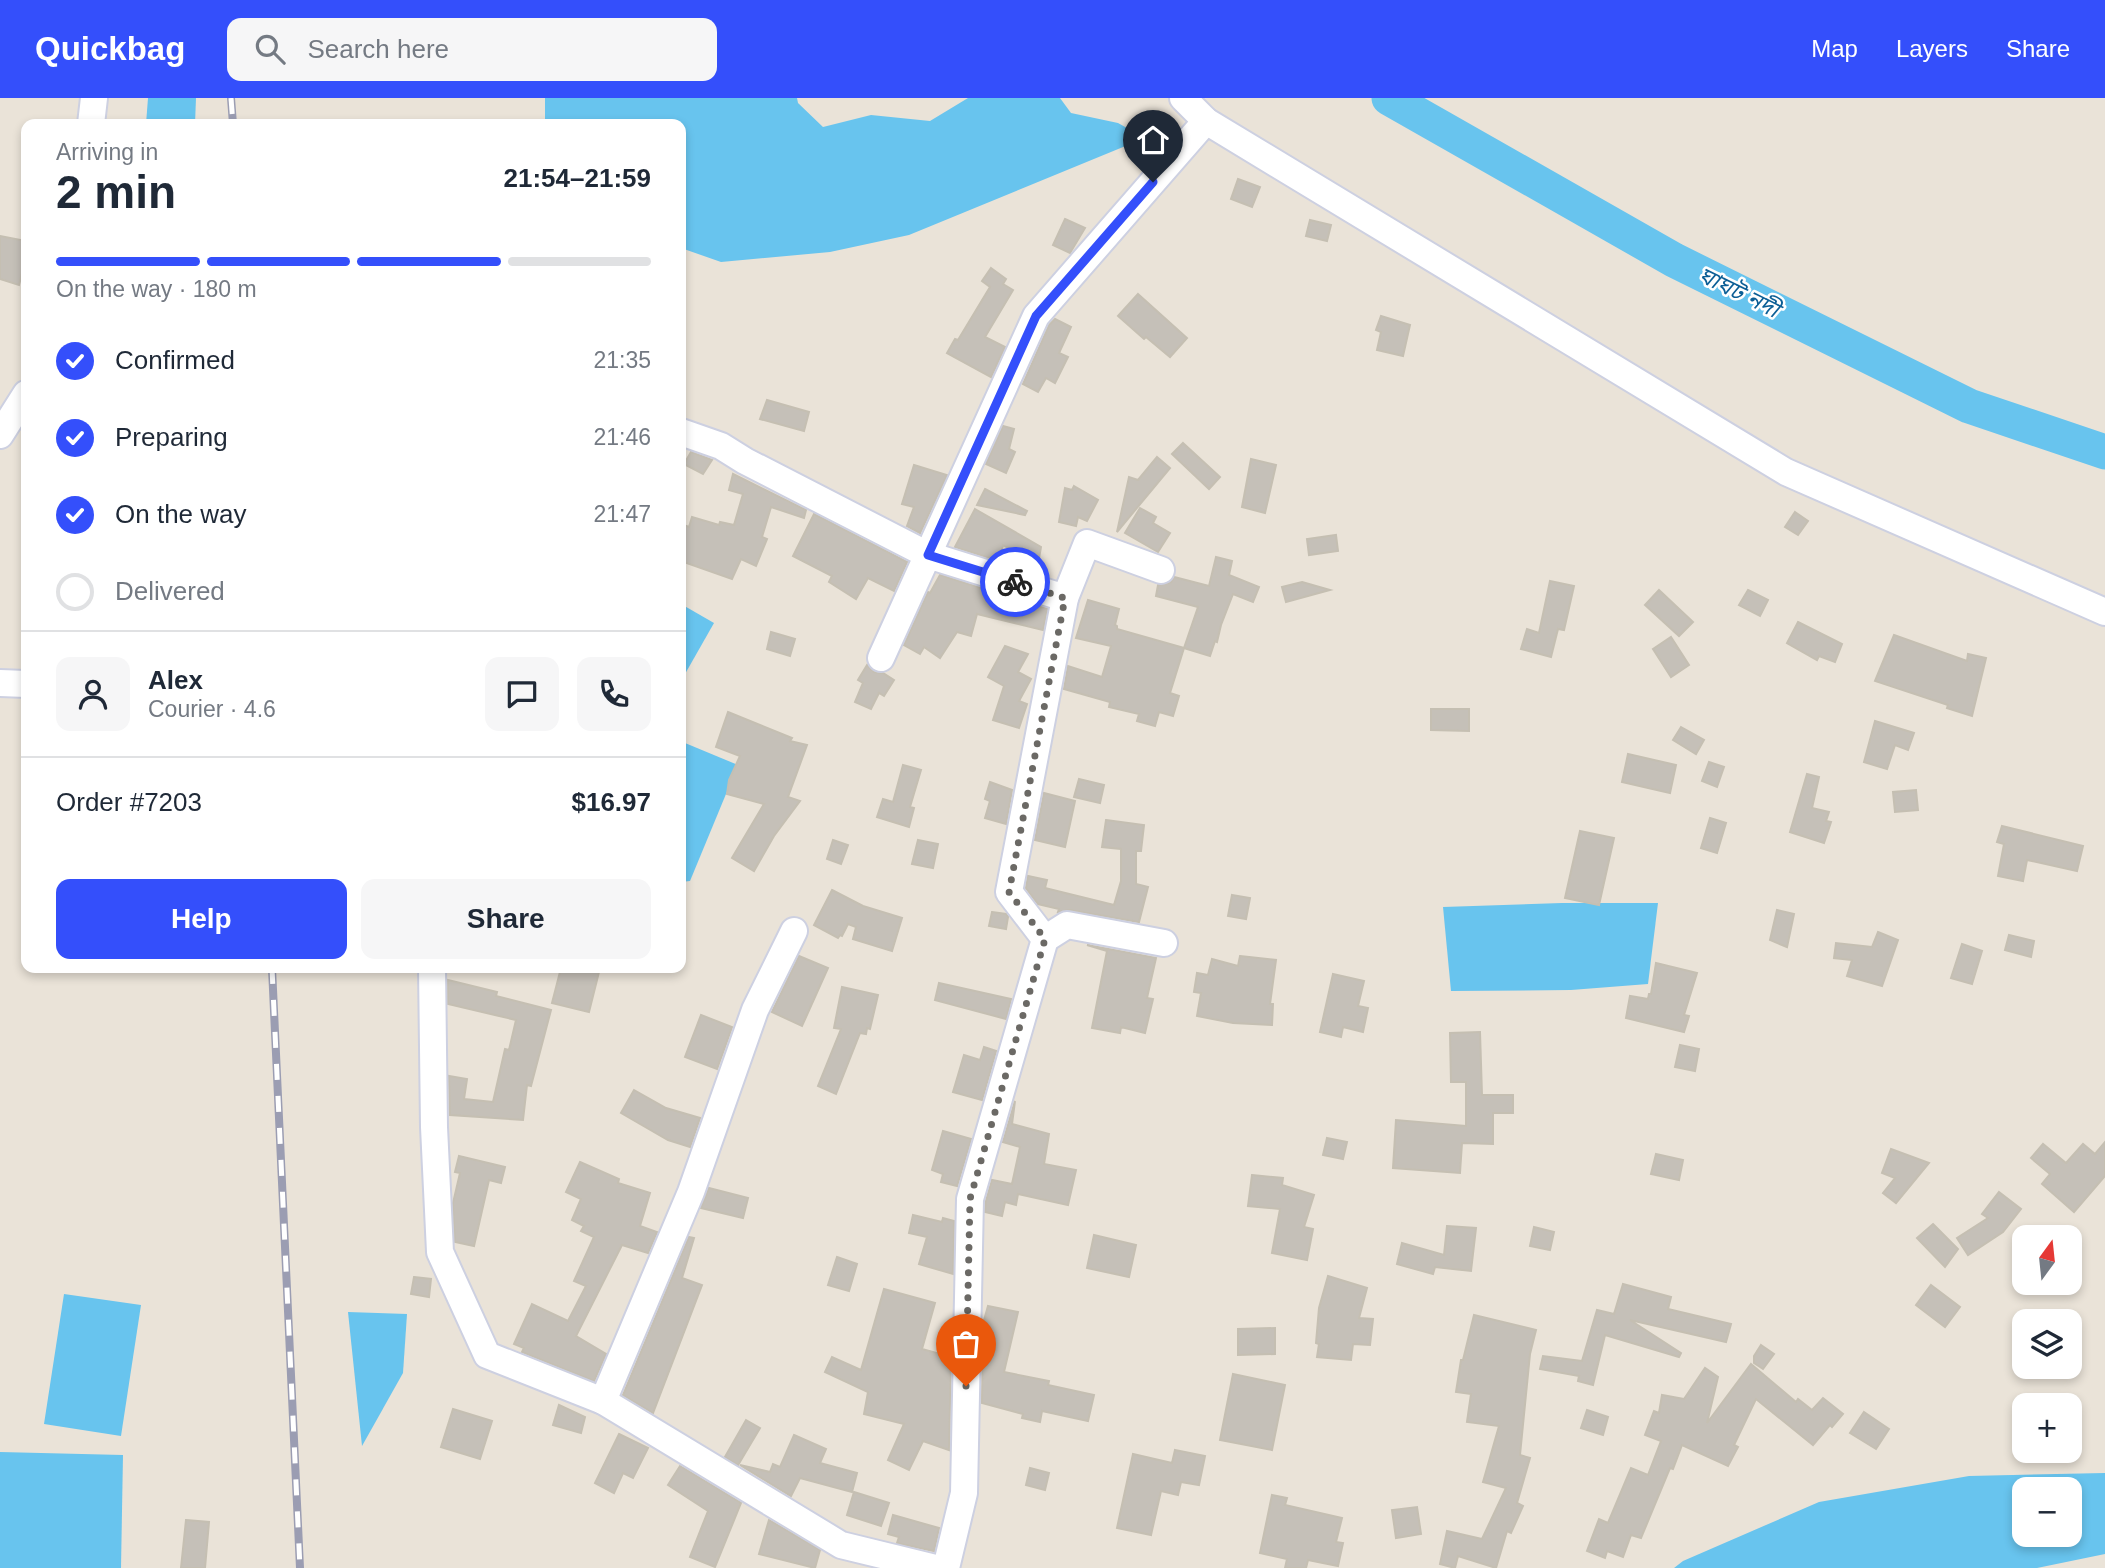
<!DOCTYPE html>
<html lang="en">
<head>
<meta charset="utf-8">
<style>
	:root { --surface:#fff; --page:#f6f6f7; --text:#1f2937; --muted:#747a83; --line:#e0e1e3; --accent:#344ffb }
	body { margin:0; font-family:Arial,"Noto Sans Bengali",sans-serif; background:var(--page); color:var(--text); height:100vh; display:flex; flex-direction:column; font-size:26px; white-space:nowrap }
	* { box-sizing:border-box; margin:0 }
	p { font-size:23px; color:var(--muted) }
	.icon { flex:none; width:38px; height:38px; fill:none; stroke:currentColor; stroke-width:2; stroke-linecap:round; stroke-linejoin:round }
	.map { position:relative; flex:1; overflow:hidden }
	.details { position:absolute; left:21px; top:21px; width:665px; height:854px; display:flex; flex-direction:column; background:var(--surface); border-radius:14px; box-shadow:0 4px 10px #0003 }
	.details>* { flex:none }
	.needle { width:46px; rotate:15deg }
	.tools { position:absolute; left:2012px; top:1127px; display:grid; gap:14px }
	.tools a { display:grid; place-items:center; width:70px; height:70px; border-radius:14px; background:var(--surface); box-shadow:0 4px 10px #0003; font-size:35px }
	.pin { position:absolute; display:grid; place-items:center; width:60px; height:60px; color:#fff; margin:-72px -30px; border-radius:50% 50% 50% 0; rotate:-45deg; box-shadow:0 0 7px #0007 }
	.pin .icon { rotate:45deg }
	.courier { position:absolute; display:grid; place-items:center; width:70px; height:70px; margin:-35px; border:5px solid #344ffb; border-radius:50%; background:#fff; color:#222; box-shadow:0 2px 9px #0007 }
	.headline em { font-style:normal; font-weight:700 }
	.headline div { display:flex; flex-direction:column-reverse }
	.headline { display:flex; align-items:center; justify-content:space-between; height:119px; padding:0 35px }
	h1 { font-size:46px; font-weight:700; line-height:52px }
	.bar { display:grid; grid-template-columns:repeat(4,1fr); gap:10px 7px; align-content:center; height:84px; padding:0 35px }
	.bar i { height:9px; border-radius:5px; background:var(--line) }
	.bar .on { background:var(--accent) }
	.bar p { grid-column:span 4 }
	.line { display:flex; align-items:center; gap:18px; padding:0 35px; border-top:2px solid var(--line) }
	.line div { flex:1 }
	.round { display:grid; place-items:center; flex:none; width:74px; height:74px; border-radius:14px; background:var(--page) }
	ol { padding:0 35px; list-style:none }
	li { display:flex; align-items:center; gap:21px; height:77px }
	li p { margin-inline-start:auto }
	li .icon { padding:7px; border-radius:50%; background:var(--accent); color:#fff; stroke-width:4 }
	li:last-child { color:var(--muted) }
	li i { width:38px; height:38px; border:4px solid var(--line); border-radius:50% }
	.cta { display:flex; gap:14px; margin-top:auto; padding:14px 35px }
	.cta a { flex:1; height:80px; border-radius:14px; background:var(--accent); color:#fff; font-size:28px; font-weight:700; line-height:80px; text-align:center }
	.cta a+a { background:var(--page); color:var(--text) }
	header { display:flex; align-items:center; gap:42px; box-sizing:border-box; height:98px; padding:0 35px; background:var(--accent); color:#fff }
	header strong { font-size:33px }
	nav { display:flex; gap:38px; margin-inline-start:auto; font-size:24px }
	.search { width:490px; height:63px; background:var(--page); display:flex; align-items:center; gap:18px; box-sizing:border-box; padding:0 24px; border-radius:14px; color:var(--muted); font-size:26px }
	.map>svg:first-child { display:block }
</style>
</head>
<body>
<header>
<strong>Quickbag</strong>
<div class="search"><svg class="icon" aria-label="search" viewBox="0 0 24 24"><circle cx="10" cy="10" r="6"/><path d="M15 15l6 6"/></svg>Search here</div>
<nav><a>Map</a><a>Layers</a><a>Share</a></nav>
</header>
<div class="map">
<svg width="2105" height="1470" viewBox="0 0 2105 1470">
	<rect width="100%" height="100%" fill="#eae3d8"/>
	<!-- water -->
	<g fill="#68c4ee" fill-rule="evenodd">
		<path d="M148,0h48l-1,26h-49z"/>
		<path d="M545,0h252l1,5 25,24 48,-12 59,6 38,-23h92l11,15 47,10 27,15 -236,97 -79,17 -109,10 -40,-14v-124h-136z"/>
		<path d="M681,506l33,19 -29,51 -4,-3z"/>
		<path d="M685,645l53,22 -48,116 -9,1v-129z"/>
		<path d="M1562,805h96l-10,81 -77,6 -120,1 -8,-84z"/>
		<path d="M64,1196l77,11 -20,131 -77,-12z"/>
		<path d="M348,1214l59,2 -4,59 -41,73z"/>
		<path d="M0,1354l123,3 -2,113h-121z"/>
		<path d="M2105,1375v81l-68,14h-363l9,-7 136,-59 150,-26zM2025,1391h45v46h-45z"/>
	</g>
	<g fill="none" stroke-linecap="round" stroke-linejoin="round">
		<!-- river -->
		<path stroke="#68c4ee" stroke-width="35" d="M1389,0l285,162 295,146 136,46"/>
	</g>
	<!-- building -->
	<g fill="#c5c0b8" stroke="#c5bfb2" stroke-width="2">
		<path d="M1238,81l22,8 -8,20 -21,-8z"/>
		<path d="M1065,121l20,9 -15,25 -17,-8z"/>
		<path d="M1310,122l21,5 -4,16 -21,-5z"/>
		<path d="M0,138l26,5v17l-7,27 -19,-6z"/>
		<path d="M991,170l15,11 -3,5 10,6 -28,47 20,10 -14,30 -44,-24 8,-14 3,1 32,-53 -8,-6z"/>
		<path d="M1138,196l49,44 -17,19 -24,-20 -2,2 -26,-23z"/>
		<path d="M1381,218l29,9 -7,31 -26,-6 4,-18 -5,-2z"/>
		<path d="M1055,221l16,8 -12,26 9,4 -13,26 -9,-5 -8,14 -15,-8 26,-59z"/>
		<path d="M767,302l42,12 -5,19 -44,-12z"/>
		<path d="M1003,328l11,3 -5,20 6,3 -9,21 -20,-9z"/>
		<path d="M1183,345l37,34 -11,12 -37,-35z"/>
		<path d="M691,354l21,8 -9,14 -19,-10z"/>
		<path d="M1157,359l13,11 -53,64 12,-55 9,3z"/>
		<path d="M1251,361l25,6 -11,48 -23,-6z"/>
		<path d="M914,367l33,10 -27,58 -13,-7 7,-19 -12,-3z"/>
		<path d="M733,376l73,36 -2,8 -33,-11 -9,30 5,2 -11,27 -15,-7 -9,20 -51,-18v-37l8,3 3,-10 27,8 1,-3 14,3 9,-31 -14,-4z"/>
		<path d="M1074,388l24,14 -11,21 -9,-4 -2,9 -17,-4 6,-34 7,2z"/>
		<path d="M985,391l42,22 -2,4 -48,-10z"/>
		<path d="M1140,410l16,9 -3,6 17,10 -12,19 -33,-19z"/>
		<path d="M975,411l66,38 -3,17 -35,-19 -4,16 -44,-14z"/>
		<path d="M1795,414l13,9 -10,14 -13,-8z"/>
		<path d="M814,416l93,48 -13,29 -26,-13 -12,21 -27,-17 3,-6 -39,-20z"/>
		<path d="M1336,437l2,16 -29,4 -2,-16z"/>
		<path d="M1216,459l16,4 -3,14 30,12 -6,15 -20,-8 -12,31 -4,17 -2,-1 -5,15 -26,-8 14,-41 -42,-11 2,-11 13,-3 3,-5 35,9z"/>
		<path d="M940,477l107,34 -4,21 -66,-16 -6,22 -14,-4 -17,26 -16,-11 -4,7 -16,-9 24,-53 2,1z"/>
		<path d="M1550,483l24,5 -10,44 -6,-1 -7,28 -30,-8 6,-20 12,4z"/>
		<path d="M1302,484l28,8 -44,12 -4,-15z"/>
		<path d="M1659,492l34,32 -14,14 -34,-31z"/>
		<path d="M1748,492l20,10 -8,16 -21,-11z"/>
		<path d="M1088,502l31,9 -4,16 2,1v3l67,19 -14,45 9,3 -6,20 -14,-4 -4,14 -18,-5 2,-7 -30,-7 1,-5 -46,-13 4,-23 34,11 9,-31 -35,-8z"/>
		<path d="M1798,524l44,22 -7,18 -16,-6 -2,4 -30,-17z"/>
		<path d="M771,534l24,7 -5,17 -23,-7z"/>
		<path d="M1894,537l73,26 1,-7 18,4 -14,58 -25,-8 1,-3 -73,-24z"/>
		<path d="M1671,539l18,28 -18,12 -18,-28z"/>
		<path d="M1005,548l23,8 -10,18 13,7 -12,22 8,3 -8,24 -26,-8 11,-34 -16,-9z"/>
		<path d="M867,567l7,7 9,1 11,7 -10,16 -5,-3 -8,16 -16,-7 8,-19 -5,-3z"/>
		<path d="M1431,611h38v22l-38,-1z"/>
		<path d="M728,614l64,26 -2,3 17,4 -19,52 12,4 -26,35 -20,35 -22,-13 32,-54 -37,-10 2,-14 11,-24 -24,-9z"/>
		<path d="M1875,623l39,12 -6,17 -13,-5 -8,24 -23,-7z"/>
		<path d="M1681,629l23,13 -8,14 -23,-14z"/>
		<path d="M1628,656l48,11 -6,28 -48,-11z"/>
		<path d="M1709,664l15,5 -7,20 -15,-6z"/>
		<path d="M903,667l18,5 -11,37 4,1 -5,19 -32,-10 6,-18 10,3z"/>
		<path d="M1807,676l12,3 -7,31 17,4 -3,9 5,1 -7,21 -34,-11z"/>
		<path d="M1079,681l25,6 -4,18 -26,-6z"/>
		<path d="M990,684l22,8 -6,34 -21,-6 5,-17 -5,-2z"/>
		<path d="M1916,692l2,20 -23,2 -2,-20z"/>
		<path d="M1044,695l31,8 -10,46 -30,-7z"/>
		<path d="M1710,720l16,5 -9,30 -16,-5z"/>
		<path d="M1106,722l38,5 -3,26h-5v33l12,3 -9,35 -69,-12 -12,2 1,-3 -21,-5 -12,-16 2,-12 19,4 -2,8 69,17 7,-24v-32l-19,-2z"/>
		<path d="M2002,728l81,20 -6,25 -50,-11 -4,21 -25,-5 6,-32 -7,-2z"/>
		<path d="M1580,733l34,7 -15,67 -34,-7z"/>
		<path d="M833,742l15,5 -7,19 -14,-5z"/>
		<path d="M918,742l20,4 -5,24 -21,-4z"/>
		<path d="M832,792l31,16 39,12 -10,33 -39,-12 3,-12 -8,-3 -6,12 -2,-1 -2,3 -24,-13z"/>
		<path d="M1232,797l18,3 -4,21 -18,-3z"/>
		<path d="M1777,812l17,4 -7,33 -17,-7z"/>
		<path d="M992,814l14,2 2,3 -2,12 -17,-3z"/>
		<path d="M1878,834l20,8 -16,46 -35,-10 5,-16 -18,-2 2,-15 36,4z"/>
		<path d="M2009,837l25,6 -3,16 -26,-7z"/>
		<path d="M1962,846l20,7 -10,33 -21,-6z"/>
		<path d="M1087,847l69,13 -9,40 6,1 -8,34 -24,-6 -1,6 -28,-5 15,-77z"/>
		<path d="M799,858l29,12 -26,58 -30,-14z"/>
		<path d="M1240,858l36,4 -6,44h3l-1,21 -39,-2 -36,-7 4,-23 -7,-1 3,-19 11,2 4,-16 26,7z"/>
		<path d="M1656,865l41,10 -13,42 5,1 -5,16 -58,-14 4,-22 18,3 1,-5h2z"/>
		<path d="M561,870h39l-11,44 -37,-9z"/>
		<path d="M1333,876l31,7 -6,25 10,2 -5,24 -20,-5 -2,10 -21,-5z"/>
		<path d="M448,882l49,12 -1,4 55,14 -20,76 -4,-1 -4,35 -73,-5 -1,-39 18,3 -3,20 29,3 12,-53 4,1 7,-30 -68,-16z"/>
		<path d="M939,885l72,16 -5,20 -71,-19z"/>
		<path d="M842,889l36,8 -8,34 -3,-1 -1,6 -6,-1 -24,61 -18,-8 23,-57 -7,-1z"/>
		<path d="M701,917l31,12 -15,42 -32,-12z"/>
		<path d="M1480,934l2,63h31v18h-20v31l-31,-1 -2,30 -67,-5 3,-48 70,6v-44h-15l-1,-49z"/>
		<path d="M1680,947l19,4 -4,22 -20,-4z"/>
		<path d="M984,949l12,4 -14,49 -29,-8 11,-37 16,5z"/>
		<path d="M634,992l32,18 34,10 -10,29 -22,-7 -47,-27z"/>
		<path d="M1015,1003l-3,23 37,10 -5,30 32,6 -8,35 -50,-11 -2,11 -11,-3 -3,14 -17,-4 1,-11 6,-21 20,4 8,-37 -17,-5z"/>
		<path d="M943,1033l28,8 -14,47 -16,-4 2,-8 -11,-4z"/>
		<path d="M1327,1040l20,4 -4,17 -20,-4z"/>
		<path d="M2105,1044v34l-31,36 -32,-28 8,-10 -19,-16 12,-14 23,19 17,-19 12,10z"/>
		<path d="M1891,1051l38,14 -33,40 -13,-10 12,-15 -13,-5z"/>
		<path d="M1656,1056l27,6 -4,20 -28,-6z"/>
		<path d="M459,1058l46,11 -4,16 -12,-3 -15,66 -19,-4 -2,-39 7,-30 -5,-1z"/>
		<path d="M580,1064l39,17 -1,4 32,10 -10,33 17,6 -9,21 -26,-8 -46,91 30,18 -12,27 -72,-29 2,-4 -10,-4 18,-40 36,17 18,-35 -12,-5 20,-44 -13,-6 3,-5 -12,-6 9,-21 -15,-7z"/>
		<path d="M1252,1077l31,3 -1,7 32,10 -10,32 9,2 -6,31 -35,-7 8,-44 -32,-3z"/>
		<path d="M709,1090l39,10 -5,20 -42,-10z"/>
		<path d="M1999,1094l22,17 -18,23 -35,23 -11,-17 31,-20 -6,-4z"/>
		<path d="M913,1117l29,7 1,-4 11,3 -1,53 -34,-10 8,-27 -18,-4z"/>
		<path d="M1933,1126l25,25 -13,18 -28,-29z"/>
		<path d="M1447,1128l29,2 -5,43 -36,-4 -2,7 -36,-10 5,-21 42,12z"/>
		<path d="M1534,1129l20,5 -4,18 -20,-4z"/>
		<path d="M1094,1137l42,10 -7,32 -42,-9z"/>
		<path d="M689,1139l5,1 -12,40 20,7 -49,128 -30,-18z"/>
		<path d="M837,1159l20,7 -8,27 -21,-6z"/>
		<path d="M1328,1178l39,12 -8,30 14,1 -3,26 -17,-1 -2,16 -34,-3 2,-13 -3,-1 3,-35z"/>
		<path d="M414,1179l17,2 -2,18 -18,-3z"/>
		<path d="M1623,1186l48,13 -3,12 63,15 -5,18 -96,-22 51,33 -2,4 -74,-22 -12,50 -15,-4 1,-5 -39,-7 3,-13 39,5 15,-51 17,4z"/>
		<path d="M1931,1187l29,22 -15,20 -29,-22z"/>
		<path d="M884,1191l51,14 -13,46 29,8 -2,93 -26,-9 -14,29 -21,-10 16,-36 -40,-10 4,-22 -43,-20 7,-15 29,13z"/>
		<path d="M988,1208l30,6 -14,60 45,9 -1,4 46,10 -6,26 -46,-10 -2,11 -18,-4 1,-4 -41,-11 1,-79z"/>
		<path d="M1474,1217l62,15 -6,24 -10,101 10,3 -13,45 6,3 -12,27 -4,-2 -11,37 -38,-12 -3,12 -15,-4 7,-33 35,8 24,-51 -23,-6 16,-56 -32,-4 4,-28 -15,-2 5,-32h2z"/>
		<path d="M1275,1230v26l-37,1v-26z"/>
		<path d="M1761,1247l13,9 -11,15 -9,-6v-7z"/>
		<path d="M1751,1266l45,38 2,-3 14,11 11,-12 20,16 -11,13 -2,-2 -17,20 -57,-46 -22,46 4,2 -10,19 -46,-21 -9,24 -3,-1 -29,70 -10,-3 -8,22 -16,-6 -2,7 -18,-7 12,-32 9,4 23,-55 17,7 13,-34 -16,-6 9,-24 5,2 3,-18 22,4 21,-31 13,9 -11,46z"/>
		<path d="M1233,1276l52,11 -13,65 -52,-10z"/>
		<path d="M559,1307l26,12 -4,16 -28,-8z"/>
		<path d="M453,1311l39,12 -12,38 -39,-12z"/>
		<path d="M1587,1312l21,7 -5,18 -22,-7z"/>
		<path d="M1864,1314l25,17 -13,20 -26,-16z"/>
		<path d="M746,1322l14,8 -22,37 -13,-8z"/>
		<path d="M619,1336l29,14 -15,30 -10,-5 -9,20 -19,-10z"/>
		<path d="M794,1337l32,14 -6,14 37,10 -5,19 -52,-14 -9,18 -51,-31 30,7 3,-8 7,3z"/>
		<path d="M1175,1352l30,6 -6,29 -18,-3 -3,13 -17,-4 -10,44 -34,-7 16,-74 39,9z"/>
		<path d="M680,1368l61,37 -26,64 -25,-10 18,-46 -40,-26z"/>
		<path d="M1030,1370l19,5 -4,17 -19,-5z"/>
		<path d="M854,1394l35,11 -8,23 -34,-11z"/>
		<path d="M1272,1397l15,3 -2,7 57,13 -6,24 7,1 -5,23 -30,-6 -2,8h-21l2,-9 -27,-6z"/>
		<path d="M1417,1409l4,27 -25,4 -4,-28z"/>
		<path d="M893,1417l46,13 -5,23 -37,-8 2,-6 -11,-3z"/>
		<path d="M186,1422l23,2 -4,46h-24z"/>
		<path d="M769,1422l51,30 -5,18 -56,-14z"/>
	</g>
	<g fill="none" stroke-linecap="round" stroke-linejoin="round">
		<!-- minor casing -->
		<g stroke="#cdd0e1" stroke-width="30">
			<g id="minor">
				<path d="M1183,0l23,23 580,351 319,140"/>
				<path d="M91,26l3,-26"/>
				<path d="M681,334l40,14 24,15 183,94 137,43"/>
				<path d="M0,337l26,-41"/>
				<path d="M881,560l155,-342 170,-195"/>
				<path d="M0,585l26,1"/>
				<path d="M1045,841l22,-14 97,18"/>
				<path d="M432,870l2,159 6,125 47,103 116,46 238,144 94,23"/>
				<path d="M603,1303l88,-209 64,-182 39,-79"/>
				<path d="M946,1470l18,-75 6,-294 75,-260 -36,-47 56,-294 22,-55 74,27"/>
			</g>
		</g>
		<!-- minor -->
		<use href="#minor" stroke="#fff" stroke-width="26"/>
		<!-- rail casing -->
		<g stroke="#9b9db2" stroke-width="8">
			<g id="rail">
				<path d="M231,0l2,26"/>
				<path d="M272,870l28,600"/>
			</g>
		</g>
		<!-- rail -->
		<use href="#rail" stroke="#fff" stroke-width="5" stroke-dasharray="16" stroke-linecap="butt"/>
	</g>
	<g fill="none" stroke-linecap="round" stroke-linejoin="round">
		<!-- done -->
		<path stroke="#6b6965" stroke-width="7" stroke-dasharray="0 12.6" d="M966,1288l4,-187 75,-260 -36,-47 56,-294 -50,-16"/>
		<!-- route -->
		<path stroke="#344ffb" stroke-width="9" d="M1015,484l-87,-27 108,-239 117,-134"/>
	</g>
	<g text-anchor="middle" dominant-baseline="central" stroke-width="5" stroke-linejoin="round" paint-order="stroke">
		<!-- water labels -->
		<g font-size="23" font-style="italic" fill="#0c5f96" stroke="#fff">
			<text transform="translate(1739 194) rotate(26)">ঘাঘট নদী</text>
		</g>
	</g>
</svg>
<div class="tools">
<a><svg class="needle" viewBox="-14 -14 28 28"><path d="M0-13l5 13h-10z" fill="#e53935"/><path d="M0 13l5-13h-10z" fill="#747a83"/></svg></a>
<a><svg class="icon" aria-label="layers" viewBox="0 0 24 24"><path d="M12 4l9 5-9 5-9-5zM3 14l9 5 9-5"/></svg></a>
<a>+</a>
<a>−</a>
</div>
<div class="pin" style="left:966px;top:1288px;background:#ea580c"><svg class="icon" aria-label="bag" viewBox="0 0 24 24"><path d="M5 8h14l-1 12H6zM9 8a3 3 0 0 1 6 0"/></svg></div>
<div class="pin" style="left:1153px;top:84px;background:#1f2937"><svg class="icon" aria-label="home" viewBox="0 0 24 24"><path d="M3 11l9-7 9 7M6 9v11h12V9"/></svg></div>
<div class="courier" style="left:1015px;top:484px"><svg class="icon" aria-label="bike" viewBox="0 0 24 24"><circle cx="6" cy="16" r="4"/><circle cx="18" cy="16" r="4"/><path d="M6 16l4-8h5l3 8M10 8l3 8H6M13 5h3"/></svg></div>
<section class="details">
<div class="headline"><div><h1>2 min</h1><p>Arriving in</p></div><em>21:54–21:59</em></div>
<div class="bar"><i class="on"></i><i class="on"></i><i class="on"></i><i></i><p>On the way · 180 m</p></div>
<ol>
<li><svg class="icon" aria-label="check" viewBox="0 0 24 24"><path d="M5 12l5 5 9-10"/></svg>Confirmed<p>21:35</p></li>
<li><svg class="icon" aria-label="check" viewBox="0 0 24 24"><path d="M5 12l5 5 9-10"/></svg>Preparing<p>21:46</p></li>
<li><svg class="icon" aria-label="check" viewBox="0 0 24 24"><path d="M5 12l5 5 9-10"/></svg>On the way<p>21:47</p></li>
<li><i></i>Delivered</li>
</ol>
<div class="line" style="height:126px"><a class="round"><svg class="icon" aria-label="person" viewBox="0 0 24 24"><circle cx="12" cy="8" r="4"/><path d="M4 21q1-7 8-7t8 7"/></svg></a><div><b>Alex</b><p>Courier · 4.6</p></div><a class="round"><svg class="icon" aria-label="chat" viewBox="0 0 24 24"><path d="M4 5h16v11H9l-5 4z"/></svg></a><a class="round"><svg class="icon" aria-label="phone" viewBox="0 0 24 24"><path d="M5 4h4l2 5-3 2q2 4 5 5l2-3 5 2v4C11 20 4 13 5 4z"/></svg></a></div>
<div class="line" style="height:91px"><div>Order #7203</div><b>$16.97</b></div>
<div class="cta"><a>Help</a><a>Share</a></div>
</section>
</div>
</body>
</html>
